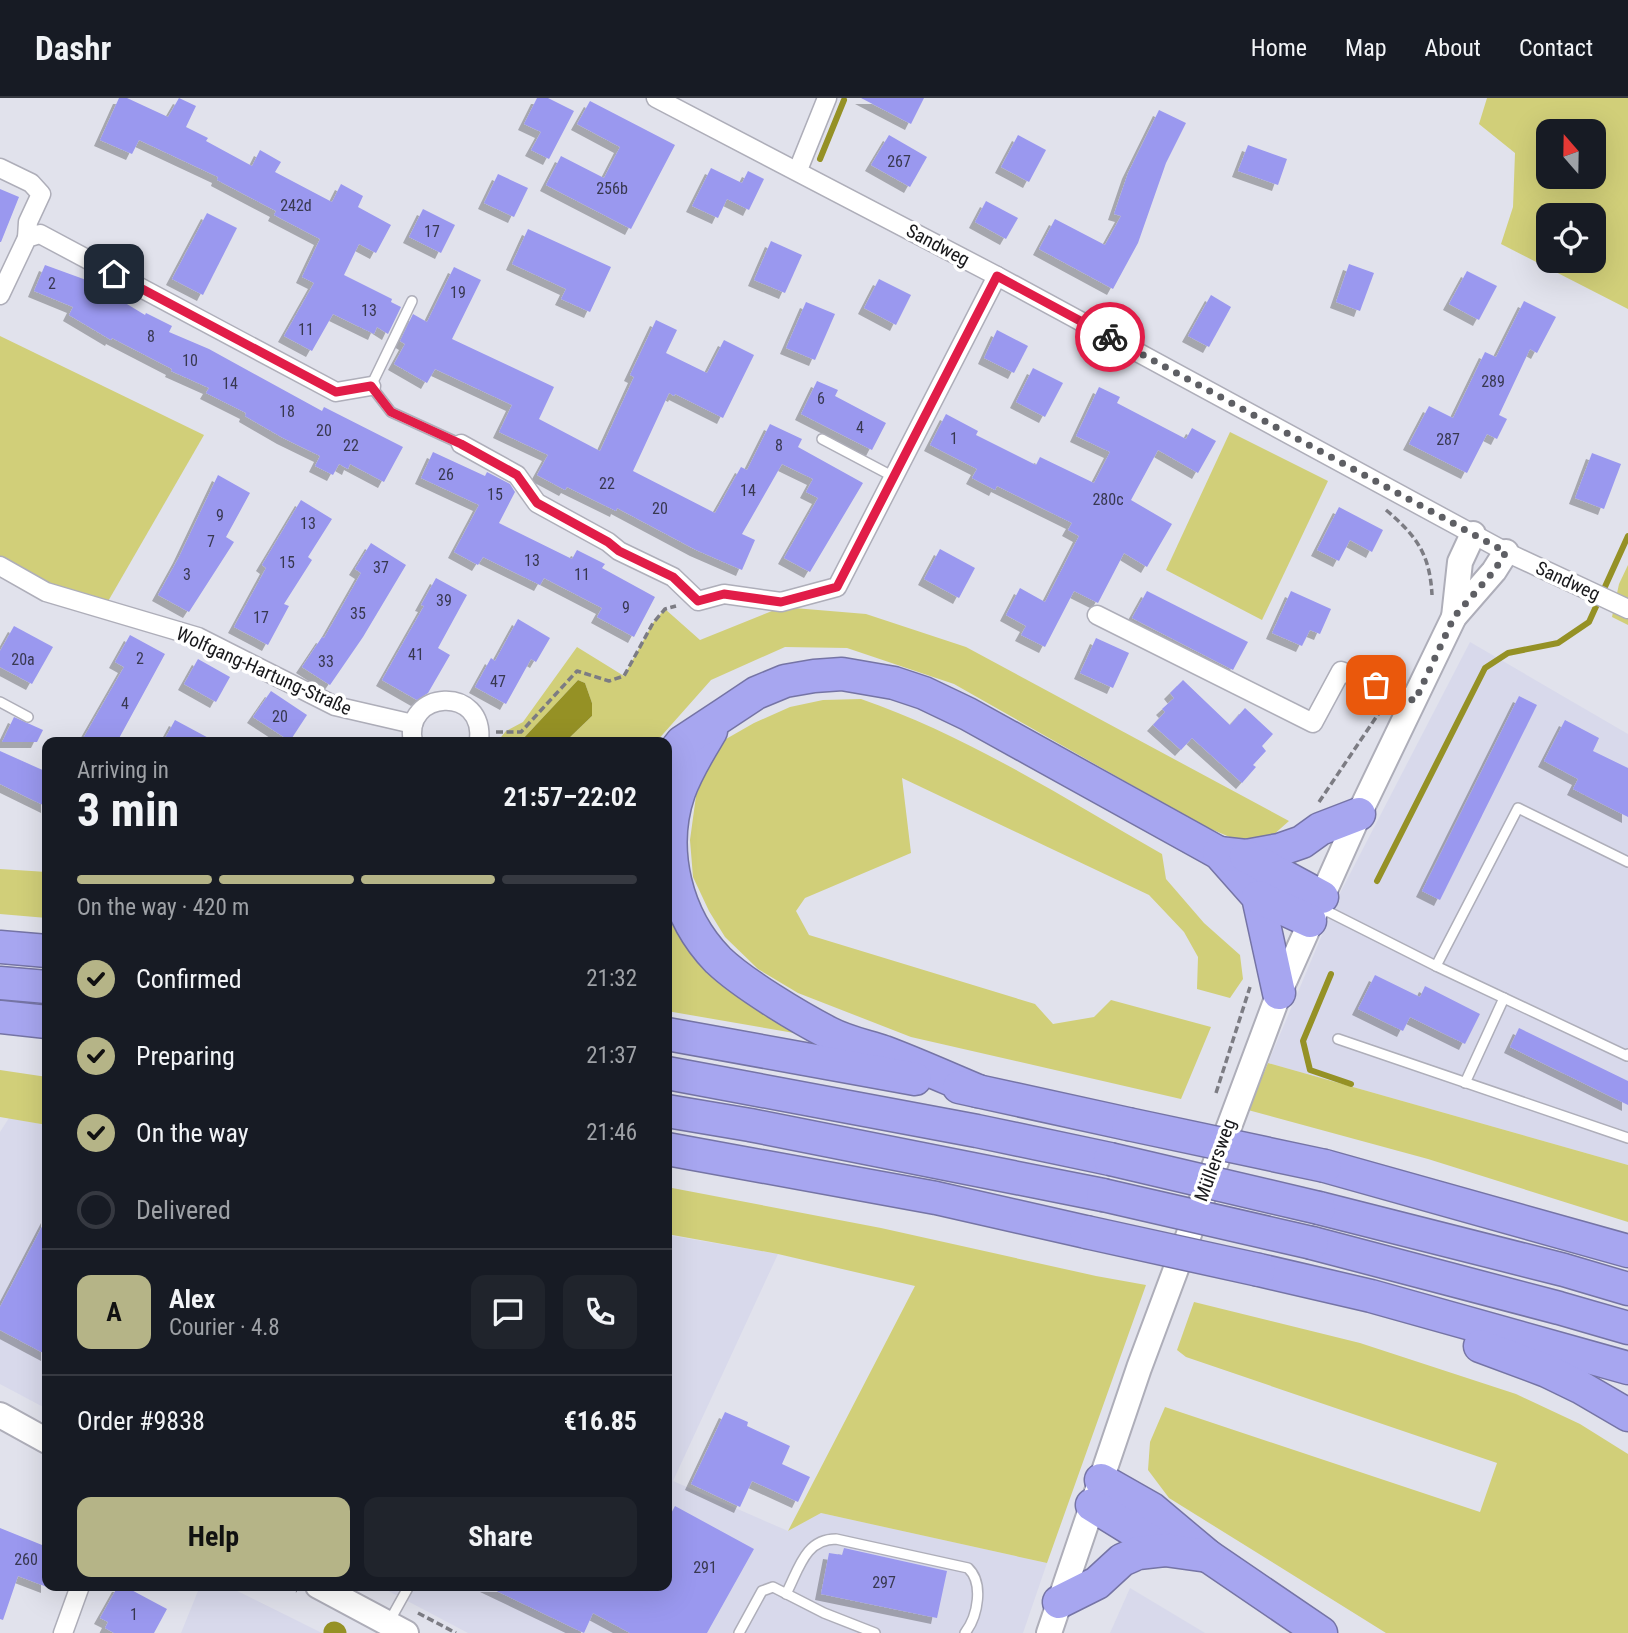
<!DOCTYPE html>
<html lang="en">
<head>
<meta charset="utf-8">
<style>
	:root { --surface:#171b24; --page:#20242c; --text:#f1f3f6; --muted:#9ea1a6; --line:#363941; --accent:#b5b487 }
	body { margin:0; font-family:"Roboto Condensed",sans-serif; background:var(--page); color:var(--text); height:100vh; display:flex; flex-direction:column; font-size:26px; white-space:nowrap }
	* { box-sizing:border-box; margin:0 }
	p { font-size:23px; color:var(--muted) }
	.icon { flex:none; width:38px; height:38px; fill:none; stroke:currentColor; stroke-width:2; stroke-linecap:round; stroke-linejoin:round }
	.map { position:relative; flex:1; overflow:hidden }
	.sheet { position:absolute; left:42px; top:639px; width:630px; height:854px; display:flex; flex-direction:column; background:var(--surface); border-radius:14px; box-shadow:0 7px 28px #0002 }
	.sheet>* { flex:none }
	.needle { width:46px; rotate:340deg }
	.controls { position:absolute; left:1536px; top:21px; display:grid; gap:14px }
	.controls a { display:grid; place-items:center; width:70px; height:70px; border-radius:14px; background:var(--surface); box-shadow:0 7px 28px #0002; font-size:35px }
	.pin { position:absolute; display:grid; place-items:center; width:60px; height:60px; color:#fff; margin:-30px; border-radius:14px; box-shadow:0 4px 10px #0006 }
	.courier { position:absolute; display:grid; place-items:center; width:70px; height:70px; margin:-35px; border:5px solid #e11d48; border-radius:50%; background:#fff; color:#222; box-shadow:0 2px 9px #0007 }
	.head em { font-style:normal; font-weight:700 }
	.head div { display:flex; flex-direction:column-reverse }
	.head { display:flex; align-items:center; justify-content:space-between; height:119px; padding:0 35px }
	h1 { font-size:46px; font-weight:700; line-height:52px }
	.bar { display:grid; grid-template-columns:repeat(4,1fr); gap:10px 7px; align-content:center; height:84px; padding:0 35px }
	.bar i { height:9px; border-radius:5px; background:var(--line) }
	.bar .current { background:var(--accent) }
	.bar p { grid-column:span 4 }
	.line { display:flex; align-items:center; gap:18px; padding:0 35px; border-top:2px solid var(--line) }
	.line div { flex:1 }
	.round { display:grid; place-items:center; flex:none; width:74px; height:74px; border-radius:14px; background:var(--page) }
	ol { padding:0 35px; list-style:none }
	li { display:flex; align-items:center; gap:21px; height:77px }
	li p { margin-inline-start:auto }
	li .icon { padding:7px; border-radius:50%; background:var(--accent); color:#111; stroke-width:4 }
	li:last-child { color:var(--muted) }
	li i { width:38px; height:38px; border:4px solid var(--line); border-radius:50% }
	.cta { display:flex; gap:14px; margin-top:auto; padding:14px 35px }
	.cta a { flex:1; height:80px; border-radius:14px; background:var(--accent); color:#111; font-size:28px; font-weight:700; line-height:80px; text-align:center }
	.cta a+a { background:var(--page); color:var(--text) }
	header { display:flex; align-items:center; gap:42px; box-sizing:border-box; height:98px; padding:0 35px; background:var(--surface); border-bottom:2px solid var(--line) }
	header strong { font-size:33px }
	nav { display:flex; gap:38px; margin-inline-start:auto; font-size:24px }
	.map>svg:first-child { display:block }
</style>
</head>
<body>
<header>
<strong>Dashr</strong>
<nav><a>Home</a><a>Map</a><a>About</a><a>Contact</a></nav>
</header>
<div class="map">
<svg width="1628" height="1535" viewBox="0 0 1628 1535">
	<defs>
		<filter id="shadow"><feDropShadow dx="-6" dy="6" stdDeviation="0" flood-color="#0004"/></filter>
	</defs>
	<rect width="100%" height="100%" fill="#e1e2ec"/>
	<!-- built -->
	<g fill="#d8d9eb">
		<path d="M1470,544l158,92v431l-360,-102 70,-166z"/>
		<path d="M9,1020l38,7v284l-47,-25v-252z"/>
		<path d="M667,1137l111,19 -105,227 115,50 33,-18 226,50 -24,70h-555l-89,-47h288z"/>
		<path d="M200,1488h27l95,47h-141z"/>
		<path d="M1130,1490l75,45h-95z"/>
	</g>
	<!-- green -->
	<g fill="#d1cf79" fill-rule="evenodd">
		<path d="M1487,0h141v211l-127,-65 12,-37 2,-54 -36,-29zM1549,33h45v46h-45zM1549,117h45v46h-45z"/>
		<path d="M0,238l204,99 -101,175 -103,-46z"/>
		<path d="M1230,334l98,49 -66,139 -96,-50z"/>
		<path d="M1628,467v60l-16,-8 7,-33z"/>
		<path d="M782,509l84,7 100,33 323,174 -24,21 -26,-1 -35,-15 -250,-142 -107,-36 -62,-1 -74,33 -55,62h-91l27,-26v-13l-7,-20 -7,-3 -58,62h-23l9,-11 17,-9 54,-75 47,29 29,-53 12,-14 35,31z"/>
		<path d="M861,601c107,37 203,99 301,155l4,25 38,44 36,32 3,24 -13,19 -33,-9 1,-32 -14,-25 -35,-37 -247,-117 9,75 -106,45 -9,13 13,24 226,69 18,20 41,-7 17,-17 100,27 -30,72 -270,-62 -113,-44 -40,-24 -33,-32 -16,-26 -16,-34 -3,-37 6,-44 15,-41 15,-16 28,-16 36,-16 33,-7z"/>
		<path d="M0,771l47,3v46l-47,-4z"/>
		<path d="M667,790l133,146 -133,-23z"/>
		<path d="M1268,965l360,102v57l-200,-63 -180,-49z"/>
		<path d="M0,972l47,7v48l-47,-8z"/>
		<path d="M667,1089l214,41 215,48 50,9 -99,278 -226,-50 -33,18 127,-245 -137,-32 -111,-20z"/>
		<path d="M1194,1204l166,41 156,51 64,30 48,30v179h-242l-217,-135 -21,-28 2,-28 15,-35 315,105 17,-49 -311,-106 -9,-7z"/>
	</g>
	<!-- water -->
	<path fill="#959125" d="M578,582l7,3 7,20v13l-27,26h-45z"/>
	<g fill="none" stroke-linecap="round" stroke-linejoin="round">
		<!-- stream -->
		<g stroke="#959125" stroke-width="6">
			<path d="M820,61l24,-59"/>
			<path d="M1377,783l108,-213 23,-15 50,-10 31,-21 39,-86"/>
			<path d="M1331,876l-28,67 7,29 41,14"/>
		</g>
		<!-- canal -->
		<path stroke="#959125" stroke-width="21" d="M334,1534l2,1"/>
	</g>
	<!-- building -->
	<g fill="#9a98ef" filter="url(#shadow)">
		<path d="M119,0h8l41,19 11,-19 17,8 -10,21 22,11 -2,3 46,25 8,-16 21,12 -6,10 57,30 9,-18 22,12 -5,11 33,18 -15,28 -17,-9 -15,31 48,24 -1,3 10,5 -13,27 -11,-7 -3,7 -41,-20 -21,37 -28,-15 30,-53 -12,-6 18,-38 -46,-24 2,-4 -59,-31 1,-3 -79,-37 -7,14 -32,-14z"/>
		<path d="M537,0h11l26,13 -25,48 -18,-9 10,-18 -17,-8z"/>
		<path d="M861,0h63l-13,26z"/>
		<path d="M590,3l85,44 -44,84 -85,-44 15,-29 43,22 16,-31 -43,-23z"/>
		<path d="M1159,12l27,13 -20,40 -28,80 -25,46 -74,-40 16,-30 50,26 16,-29 -7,-2 14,-41z"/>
		<path d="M889,37l38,22 -17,30 -39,-22z"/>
		<path d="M1018,37l28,15 -17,32 -28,-15z"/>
		<path d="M1248,47l39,14 -9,26 -40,-14z"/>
		<path d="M711,70l31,15 6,-12 16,8 -15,31 -22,-11 -9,19 -26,-12z"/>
		<path d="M498,76l30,14 -14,29 -30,-14z"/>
		<path d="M0,91l19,8 -18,45h-1z"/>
		<path d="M986,103l32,17 -12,21 -31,-17z"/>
		<path d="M423,111l32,16 -14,28 -32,-16z"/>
		<path d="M207,115l30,15 -34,67 -31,-16z"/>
		<path d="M528,131l83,38 -21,45 -29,-13 5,-10 -54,-25z"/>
		<path d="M771,143l31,14 -17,38 -31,-13z"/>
		<path d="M1349,166l25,9 -14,38 -24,-9z"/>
		<path d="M45,167l44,16 56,34 1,-2 26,13 -3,6 40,17 113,62 2,-4 79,40 -19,35 -34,-18 -2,5 -9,-5 -6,11 -18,-9 5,-10 -37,-18 -38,-22 1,-3 -40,-20 3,-5 -38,-17 1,-2 -60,-31 -1,2 -42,-25 4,-8 -39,-16z"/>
		<path d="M454,169l27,13 -29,59 102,48 -15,32 61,32 34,-74 -4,-2 26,-55 21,10 -11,23 41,20 17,-33 30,15 -31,63 -48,-24 -1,2 -5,-3 -36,78 82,42 26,-46 6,3 23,-46 32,15 -4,8 65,36 -53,89 -26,-14 34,-60 -12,-6 7,-13 -31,-15 -40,70 13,6 -13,30 -46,-20 -79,-42 -1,3 -49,-24 -2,3 -28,-15 11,-20 -49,-23 13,-27 -77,-36 -8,14 -33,-19 11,-20 -5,-3 13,-27 14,8z"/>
		<path d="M1467,173l30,15 -18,34 -30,-16z"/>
		<path d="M879,181l32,16 -15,30 -32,-17z"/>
		<path d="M1211,197l20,12 -22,40 -21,-11z"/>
		<path d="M1524,203l32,16 -19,36 -7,-4 -31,66 8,4 -10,20 -10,-5 -20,39 -58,-29 20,-38 24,12 32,-66 11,5z"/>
		<path d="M806,204l29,12 -20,46 -29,-12z"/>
		<path d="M997,232l31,16 -14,27 -30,-15z"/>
		<path d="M1033,270l30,15 -18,34 -29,-15z"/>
		<path d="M817,283l21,9 -3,6 51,27 -14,27 -71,-36z"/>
		<path d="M1099,289l21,10 -3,6 69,36 6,-11 24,13 -18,32 -40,-23 -27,50 41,24 -25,43 -23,-14 -26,50 -24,-12 -29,56 -24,-12 5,-9 -20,-11 14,-27 25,14 34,-66 -11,-6 4,-7 -75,-37 -2,4 -23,-12 5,-9 -47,-24 16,-31 32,17 -2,4 60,30 4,-8 54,26 16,-31 -34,-16z"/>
		<path d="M433,354l52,24 2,-4 23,12 5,8 -16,31 73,36 5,-9 28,14 -3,4 53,29 -21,40 -37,-20 5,-9 -58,-30 -4,7 -57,-28 -5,8 -24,-13 25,-47 -58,-27z"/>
		<path d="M1592,355l29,11 -17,45 -29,-11z"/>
		<path d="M218,377l32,18 -24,44 8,5 -45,70 -31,-17 21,-38z"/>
		<path d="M301,402l31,19 -24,38 4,3 -28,44 5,2 -21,39 -34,-18 32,-59 -4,-3z"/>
		<path d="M1339,409l44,23 -11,22 -22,-12 -11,21 -22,-11z"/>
		<path d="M371,445l35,22 -43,72 -33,48 -28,-18 20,-30 2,1 37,-65 -6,-4z"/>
		<path d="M940,451l35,19 -16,30 -35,-19z"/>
		<path d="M436,480l31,17 -29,53 12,7 -22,38 -11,7 -35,-20 42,-74 -3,-1z"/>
		<path d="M1147,493l101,51 -15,28 -101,-52z"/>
		<path d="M1291,493l40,18 -11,25 -10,-4 -8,16 -30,-13z"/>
		<path d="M518,521l32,19 -14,24 -5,-3 -25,45 -31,-17 16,-29 4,3z"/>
		<path d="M14,528l39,21 -21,37 -32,-17v-16z"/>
		<path d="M130,537l35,19 -48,88h-36l43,-75 -9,-5z"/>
		<path d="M1096,540l33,15 -16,35 -33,-15z"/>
		<path d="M198,561l32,18 -14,25 -32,-18z"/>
		<path d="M1183,582l47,45 15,-17 28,26 -11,12 4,5 -13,14 3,2 -14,16 -50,-45 -11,12 -28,-25 12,-13 -3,-3 12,-11 -4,-5z"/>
		<path d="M271,593l36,24 -17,26 -37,-24z"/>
		<path d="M1519,598l18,9 -97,195 -18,-9z"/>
		<path d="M14,619l29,13 -6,12h-35z"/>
		<path d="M175,622l41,22h-53z"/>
		<path d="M1565,622l34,18 -6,13 35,17v49l-55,-28 5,-10 -34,-18z"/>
		<path d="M0,653l47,21v35l-47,-23z"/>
		<path d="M1375,877l45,22 5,-11 55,28 -15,30 -55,-27 -7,14 -45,-22z"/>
		<path d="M1519,930l109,53v24l-118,-58z"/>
		<path d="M47,1119v138l-47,-25v-23z"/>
		<path d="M725,1314l23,10 -1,4 43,20 -8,18 28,13 -12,25 -46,-21 -12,26 -49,-23z"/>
		<path d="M675,1408l79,43 -47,84h-77l-37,-20 -9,20 -98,-47h181v-65z"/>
		<path d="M0,1430l47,19v40l-29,-11 -15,44 -3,-1z"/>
		<path d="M844,1450l103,23 -10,47 -116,-24 8,-41 13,2z"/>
		<path d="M118,1488h6l43,23 -13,24h-40l-9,-5 3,-6 -8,-4z"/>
	</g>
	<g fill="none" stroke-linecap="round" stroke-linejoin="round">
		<!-- lane casing -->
		<g stroke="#aeaeb9" stroke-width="12">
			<g id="lane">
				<path d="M412,203l-41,85 20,26 70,32"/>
				<path d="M822,341l72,38"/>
				<path d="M0,604l28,15"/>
				<path d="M1319,809l117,59 191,90 1,-2"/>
				<path d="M1436,868l82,-158 110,54"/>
				<path d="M1338,941l290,99"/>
				<path d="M1465,985l39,-85"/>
				<path d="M786,1496c13,-25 19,-55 50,-55l132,29c16,15 10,48 -3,65"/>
				<path d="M389,1524l20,-36"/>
				<path d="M739,1535l23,-42 11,-4 51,26 51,20"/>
			</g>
		</g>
		<!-- street casing -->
		<g stroke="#aeaeb9" stroke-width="21">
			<g id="street">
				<path d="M656,0l341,178 509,276 122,57"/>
				<path d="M0,70l31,15 10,11 -13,28 -1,16"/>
				<path d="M798,72l29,-72"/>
				<path d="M0,197l27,-57 13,-4 296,158 35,-6"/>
				<path d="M461,346l56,31 20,28 71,39 11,9 54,26 25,24 26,-7 57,8 56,-15 160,-311"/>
				<path d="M0,468l46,26 152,45 137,69 78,18"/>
				<path d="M1097,517l216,108 28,-52 74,30"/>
				<path d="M413,644c-11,-52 73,-58 66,0"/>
				<path d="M63,1535l17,-47"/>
			</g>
		</g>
		<!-- secondary casing -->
		<g stroke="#aeaeb9" stroke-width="28">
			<g id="secondary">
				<path d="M1454,519l6,-55 13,-28"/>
				<path d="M0,1317l47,26"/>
				<path d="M318,1488l88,47"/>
				<path d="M1049,1535l90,-265 140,-375 80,-179 95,-197 40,-46 12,-19"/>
			</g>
		</g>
		<!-- highway casing -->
		<g stroke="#7574a5" stroke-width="35">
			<g id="highway">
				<path d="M711,633c-12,20 -24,39 -32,61 -20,58 -3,125 39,168 25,24 80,57 111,73 17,9 37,13 55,19 32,12 63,26 94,39"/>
				<path d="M667,663l15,-19 44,-29 30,-20 29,-12 29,-5 28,-2 52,9 30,10 44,21 251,139 39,44 21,96"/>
				<path d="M1219,755l27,3 33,-6 23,-8 18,-13 39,-15"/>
				<path d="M1246,758l76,41"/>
				<path d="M1258,799l52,24"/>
				<path d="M0,849l47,4"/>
				<path d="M0,885l47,4"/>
				<path d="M0,919l47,5"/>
				<path d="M667,936l248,45"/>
				<path d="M667,975l310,58 133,28"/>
				<path d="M959,989l169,37"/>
				<path d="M667,1013l83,14 353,70"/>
				<path d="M667,1051l269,49 150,34"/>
				<path d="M1325,1068l303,85"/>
				<path d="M1319,1110l245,62 64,19"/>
				<path d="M1312,1145l247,65 69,20"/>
				<path d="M1259,1172l112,26 257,72"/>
				<path d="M1480,1248l67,25 33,16 48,28"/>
				<path d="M1101,1382l51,29 56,47 113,77"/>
				<path d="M1092,1407l73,45"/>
				<path d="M1059,1504l38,-19 25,-23 16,-7 27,-3 43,6"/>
			</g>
		</g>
		<!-- path -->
		<g stroke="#7c7c83" stroke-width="3.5" stroke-dasharray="7 3.5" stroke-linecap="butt">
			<path d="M1386,412c31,26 44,45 46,85"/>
			<path d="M496,634h25l56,-61 32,10 15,-5 29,-53 12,-14 11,-3"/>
			<path d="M1319,704l64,-95"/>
			<path d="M1216,995l34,-106"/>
			<path d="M287,1488l10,5"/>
			<path d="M418,1515l38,20"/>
		</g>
		<!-- lane -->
		<use href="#lane" stroke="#fff" stroke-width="9"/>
		<!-- street -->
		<use href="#street" stroke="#fff" stroke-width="18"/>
		<!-- secondary -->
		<use href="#secondary" stroke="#fff" stroke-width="24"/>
		<!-- highway -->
		<use href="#highway" stroke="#a7a6f0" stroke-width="32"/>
		<!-- highway-bridge casing -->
		<g stroke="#7574a5" stroke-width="35" stroke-linecap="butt">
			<g id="highway-bridge">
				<path d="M1128,1026l197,42"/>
				<path d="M1110,1061l209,49"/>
				<path d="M1103,1097l209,48"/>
				<path d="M1086,1134l173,38"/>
			</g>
		</g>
		<!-- highway-bridge -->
		<use href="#highway-bridge" stroke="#a7a6f0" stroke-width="32"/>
	</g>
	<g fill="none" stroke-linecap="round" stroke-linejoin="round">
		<!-- done -->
		<path stroke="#5e5f64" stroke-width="7" stroke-dasharray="0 12.6" d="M1110,239l396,215 -12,19 -40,46 -39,84 -39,-16"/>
		<!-- route -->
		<path stroke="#e11d48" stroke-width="9" d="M114,176l222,118 35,-6 20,26 70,32 56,31 20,28 71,39 11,9 54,26 25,24 26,-7 57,8 56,-15 160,-311 113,61"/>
	</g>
	<g text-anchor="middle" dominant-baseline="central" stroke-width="7" stroke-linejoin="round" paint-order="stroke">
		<!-- number labels -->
		<g font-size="16" fill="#383850">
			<text x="899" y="63">267</text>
			<text x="612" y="90">256b</text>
			<text x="296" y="107">242d</text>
			<text x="432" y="133">17</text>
			<text x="52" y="185">2</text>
			<text x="458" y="194">19</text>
			<text x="369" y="212">13</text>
			<text x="306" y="231">11</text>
			<text x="151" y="238">8</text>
			<text x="190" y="262">10</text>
			<text x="1493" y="283">289</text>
			<text x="230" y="285">14</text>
			<text x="821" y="300">6</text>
			<text x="287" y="313">18</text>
			<text x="860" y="329">4</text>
			<text x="324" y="332">20</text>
			<text x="954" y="340">1</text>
			<text x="1448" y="341">287</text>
			<text x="351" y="347">22</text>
			<text x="779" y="347">8</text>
			<text x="446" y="376">26</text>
			<text x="607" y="385">22</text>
			<text x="748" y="392">14</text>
			<text x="495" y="396">15</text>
			<text x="1108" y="401">280c</text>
			<text x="660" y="410">20</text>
			<text x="220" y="417">9</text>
			<text x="308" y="425">13</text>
			<text x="211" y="443">7</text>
			<text x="532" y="462">13</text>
			<text x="287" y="464">15</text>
			<text x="381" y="469">37</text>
			<text x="187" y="476">3</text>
			<text x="582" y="476">11</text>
			<text x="444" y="502">39</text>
			<text x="626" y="509">9</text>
			<text x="358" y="515">35</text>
			<text x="261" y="519">17</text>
			<text x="416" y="556">41</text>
			<text x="140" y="560">2</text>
			<text x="23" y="561">20a</text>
			<text x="326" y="563">33</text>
			<text x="498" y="583">47</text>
			<text x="125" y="605">4</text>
			<text x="280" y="618">20</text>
			<text x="26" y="1461">260</text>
			<text x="705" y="1469">291</text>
			<text x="884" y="1484">297</text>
			<text x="134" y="1516">1</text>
		</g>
		<!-- street labels -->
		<g font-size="19" fill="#18181b" stroke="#fff">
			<text transform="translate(938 147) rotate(28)">Sandweg</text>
			<text transform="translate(1568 483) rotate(25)">Sandweg</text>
			<text transform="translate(264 573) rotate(24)">Wolfgang-Hartung-Straße</text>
			<text transform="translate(1215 1062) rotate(-70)">Müllersweg</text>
		</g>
	</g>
</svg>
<div class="controls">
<a><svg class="needle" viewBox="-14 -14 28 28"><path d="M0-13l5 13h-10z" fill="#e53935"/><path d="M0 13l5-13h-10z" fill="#9ea1a6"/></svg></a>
<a><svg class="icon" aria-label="locate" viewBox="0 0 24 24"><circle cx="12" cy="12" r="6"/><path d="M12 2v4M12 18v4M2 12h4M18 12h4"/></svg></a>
</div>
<div class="pin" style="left:1376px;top:587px;background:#ea580c"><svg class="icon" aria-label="bag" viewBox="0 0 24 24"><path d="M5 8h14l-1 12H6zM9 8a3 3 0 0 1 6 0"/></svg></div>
<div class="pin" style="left:114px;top:176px;background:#1f2937"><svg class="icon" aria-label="home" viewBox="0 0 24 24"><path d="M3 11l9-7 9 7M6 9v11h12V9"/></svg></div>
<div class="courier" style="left:1110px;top:239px"><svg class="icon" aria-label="bike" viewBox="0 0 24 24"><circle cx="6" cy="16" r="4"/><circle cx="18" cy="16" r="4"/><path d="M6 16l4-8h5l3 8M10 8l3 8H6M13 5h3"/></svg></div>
<section class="sheet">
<div class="head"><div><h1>3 min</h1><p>Arriving in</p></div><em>21:57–22:02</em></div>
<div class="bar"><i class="current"></i><i class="current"></i><i class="current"></i><i></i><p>On the way · 420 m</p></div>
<ol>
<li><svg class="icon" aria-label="check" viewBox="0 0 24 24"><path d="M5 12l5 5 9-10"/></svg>Confirmed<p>21:32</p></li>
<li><svg class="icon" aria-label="check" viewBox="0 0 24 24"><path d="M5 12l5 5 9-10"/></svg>Preparing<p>21:37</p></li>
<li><svg class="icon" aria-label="check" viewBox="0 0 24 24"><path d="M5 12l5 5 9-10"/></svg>On the way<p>21:46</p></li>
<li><i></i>Delivered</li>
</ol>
<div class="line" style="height:126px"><b class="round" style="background:var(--accent);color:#111">A</b><div><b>Alex</b><p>Courier · 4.8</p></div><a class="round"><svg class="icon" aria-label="chat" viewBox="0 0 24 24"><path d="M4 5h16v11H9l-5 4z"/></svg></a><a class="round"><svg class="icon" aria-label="phone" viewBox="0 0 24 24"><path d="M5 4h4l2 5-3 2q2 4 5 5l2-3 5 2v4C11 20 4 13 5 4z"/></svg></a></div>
<div class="line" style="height:91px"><div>Order #9838</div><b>€16.85</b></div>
<div class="cta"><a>Help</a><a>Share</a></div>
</section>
</div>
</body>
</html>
